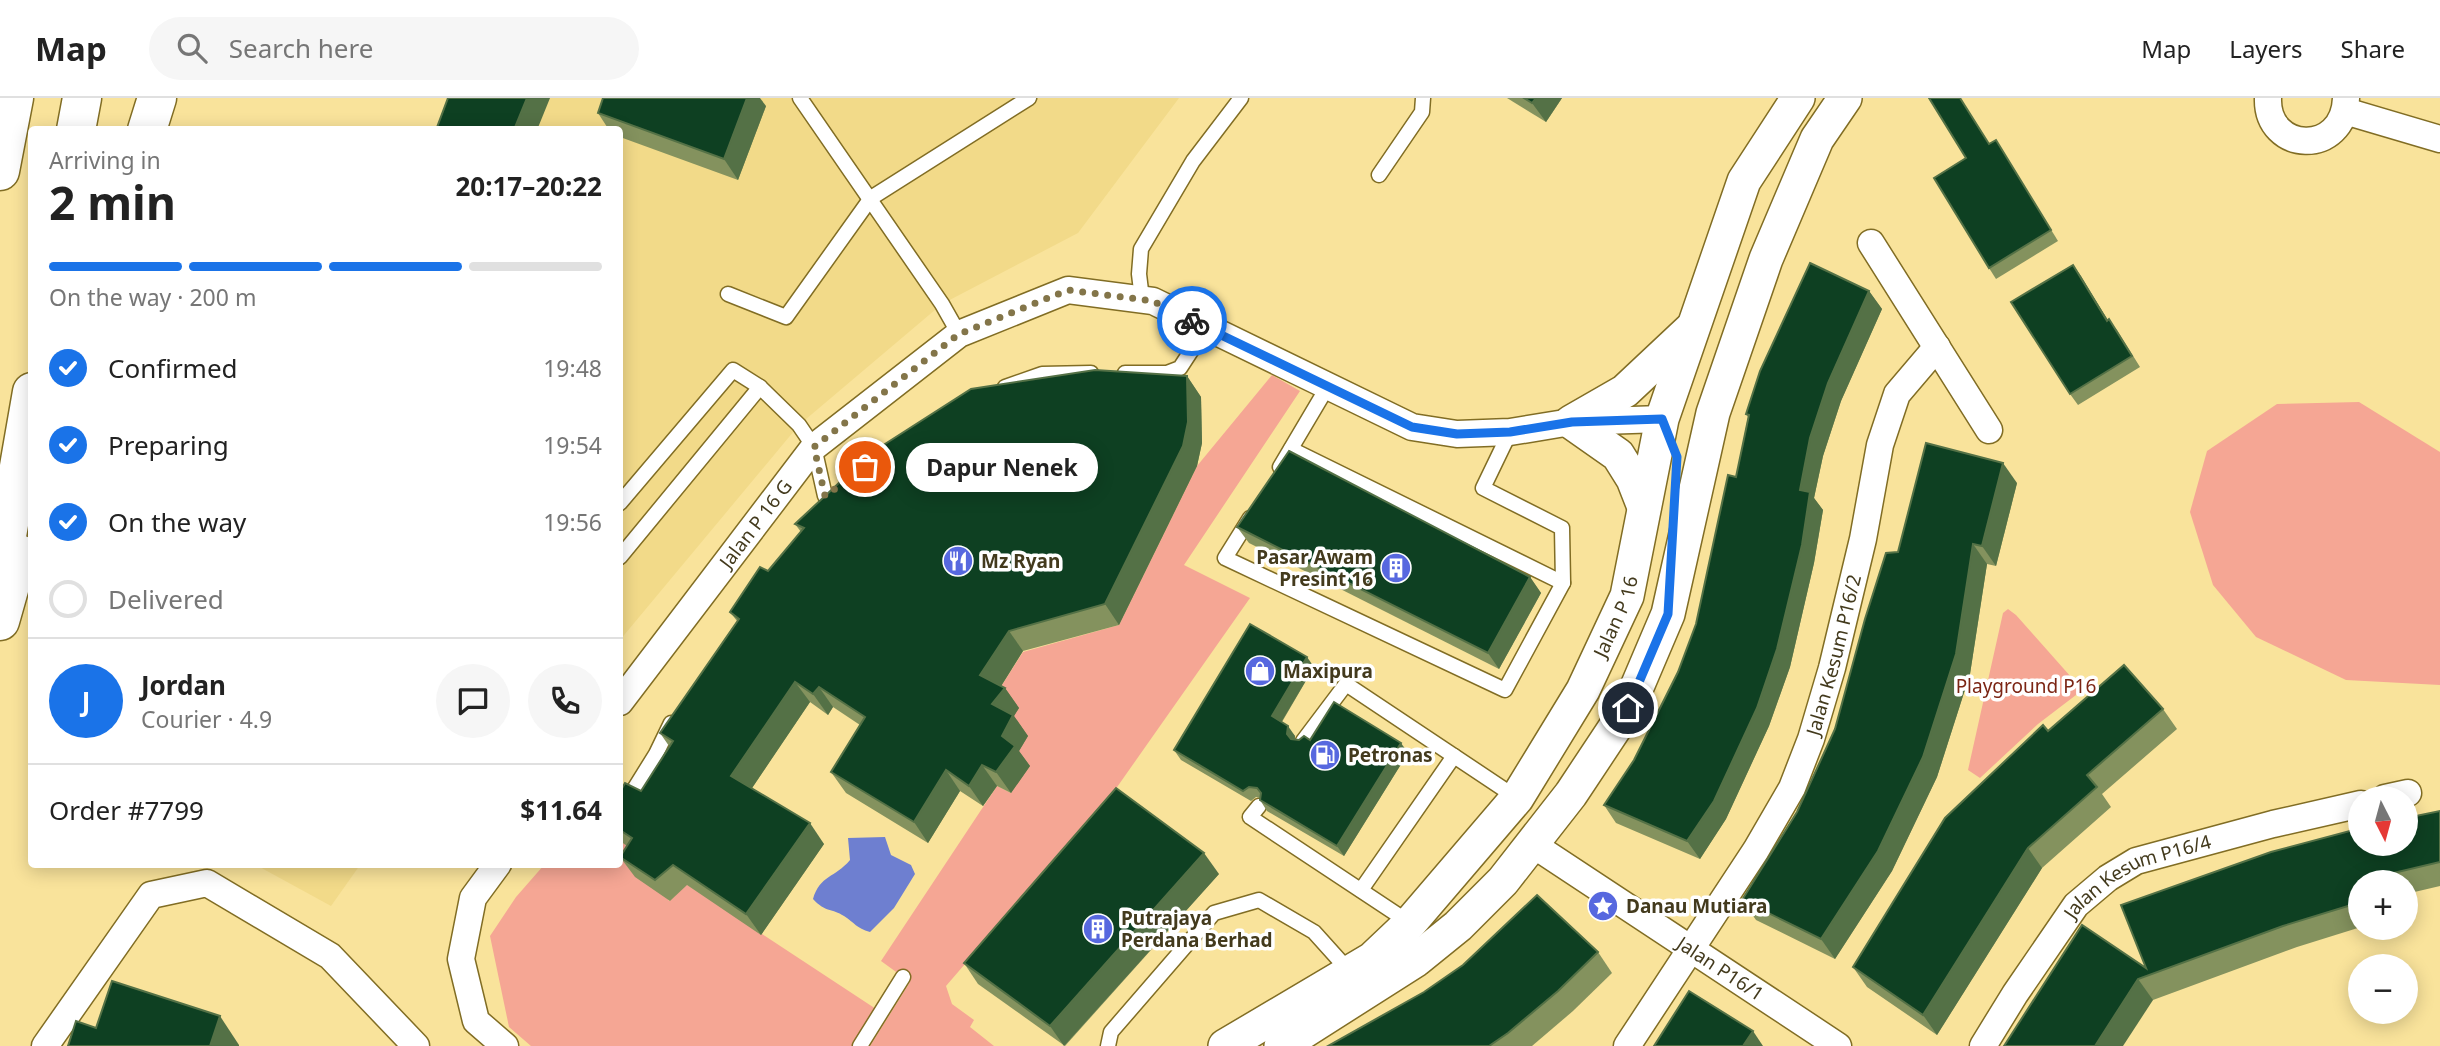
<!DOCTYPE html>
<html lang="en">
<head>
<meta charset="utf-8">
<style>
	:root { --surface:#fff; --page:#f6f6f6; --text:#222; --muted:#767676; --line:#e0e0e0; --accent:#1a73e8 }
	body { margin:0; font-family:"Noto Sans",sans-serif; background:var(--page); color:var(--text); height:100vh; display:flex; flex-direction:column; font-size:26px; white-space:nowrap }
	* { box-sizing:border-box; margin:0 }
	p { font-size:23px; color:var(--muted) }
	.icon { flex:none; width:38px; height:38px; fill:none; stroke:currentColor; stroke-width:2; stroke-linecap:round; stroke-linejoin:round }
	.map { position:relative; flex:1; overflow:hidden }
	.panel { position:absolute; left:28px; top:28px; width:595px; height:742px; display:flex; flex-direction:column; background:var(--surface); border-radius:7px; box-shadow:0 4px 18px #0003 }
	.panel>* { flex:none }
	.needle { width:46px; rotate:174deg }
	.fabs { position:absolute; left:2348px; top:688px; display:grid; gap:14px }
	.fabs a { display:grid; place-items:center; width:70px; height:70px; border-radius:50%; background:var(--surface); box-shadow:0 4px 18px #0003; font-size:35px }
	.pin { position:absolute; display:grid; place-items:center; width:60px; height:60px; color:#fff; margin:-30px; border:4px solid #fff; border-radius:50%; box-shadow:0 2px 7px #0007 }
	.courier { position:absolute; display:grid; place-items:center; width:70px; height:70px; margin:-35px; border:5px solid #1a73e8; border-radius:50%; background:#fff; color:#222; box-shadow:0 2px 9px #0007 }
	.bubble { position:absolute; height:49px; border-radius:24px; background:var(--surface); box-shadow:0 4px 18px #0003; font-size:23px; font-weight:700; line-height:49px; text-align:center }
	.summary em { font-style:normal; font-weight:700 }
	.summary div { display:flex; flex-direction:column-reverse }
	.summary { display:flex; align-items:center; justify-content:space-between; height:119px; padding:0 21px }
	h1 { font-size:46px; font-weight:700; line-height:52px }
	.bar { display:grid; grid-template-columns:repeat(4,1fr); gap:10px 7px; align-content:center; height:84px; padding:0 21px }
	.bar i { height:9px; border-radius:5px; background:var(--line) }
	.bar .active { background:var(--accent) }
	.bar p { grid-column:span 4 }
	.line { display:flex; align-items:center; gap:18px; padding:0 21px; border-top:2px solid var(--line) }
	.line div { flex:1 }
	.round { display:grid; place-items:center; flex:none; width:74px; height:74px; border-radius:37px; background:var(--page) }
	ol { padding:0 21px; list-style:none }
	li { display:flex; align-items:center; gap:21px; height:77px }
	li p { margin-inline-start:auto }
	li .icon { padding:7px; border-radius:50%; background:var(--accent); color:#fff; stroke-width:4 }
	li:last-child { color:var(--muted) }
	li i { width:38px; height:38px; border:4px solid var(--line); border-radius:50% }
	header { display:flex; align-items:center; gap:42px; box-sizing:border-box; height:98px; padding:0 35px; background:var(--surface); border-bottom:2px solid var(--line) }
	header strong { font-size:33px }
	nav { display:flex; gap:38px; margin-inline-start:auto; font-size:24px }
	.search { width:490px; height:63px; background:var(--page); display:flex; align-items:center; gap:18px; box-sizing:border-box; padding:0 24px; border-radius:38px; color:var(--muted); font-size:26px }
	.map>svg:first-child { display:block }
</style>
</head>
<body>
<header>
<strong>Map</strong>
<div class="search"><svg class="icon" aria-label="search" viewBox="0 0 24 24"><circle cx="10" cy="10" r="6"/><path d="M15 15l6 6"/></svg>Search here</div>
<nav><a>Map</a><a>Layers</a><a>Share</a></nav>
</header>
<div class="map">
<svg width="2440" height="948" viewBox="0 0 2440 948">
	<rect width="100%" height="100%" fill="#f9e39b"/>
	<!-- built -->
	<g fill="#f2da89">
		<path d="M459,0h720l-101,135 -136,71 -143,121 -179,215v-510h-175z"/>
		<path d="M256,767l104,-1v1l-29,41z"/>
	</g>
	<!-- green -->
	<g fill="#f5a694">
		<path d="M1272,277l28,16 -116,174 66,33 -135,192 -169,196 6,18 22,16 -4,7 24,19h-124l40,-64 -29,-21 116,-175 14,7 5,-36 -21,-61 28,-44 96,-27 78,-159z"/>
		<path d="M2359,304l81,50v233l-94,-5 -90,-43 -43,-52 -23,-73 17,-61 70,-47z"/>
		<path d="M2008,511l8,6 63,71 -3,9 -38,29 -58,54 -12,-8 35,-157z"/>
		<path d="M620,743l26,17 23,43 6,-5 8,-14 193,127 -23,37h-322l-22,-19 -19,-91 26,-39 28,-32 76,-1z"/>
	</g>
	<!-- water -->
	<path fill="#6e7fd0" d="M885,739l6,18 20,10 4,9 -21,34 -24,24c-14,-4 -15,-9 -26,-16 -12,-8 -18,-3 -31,-17 7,-24 22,-21 37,-39l-2,-22z"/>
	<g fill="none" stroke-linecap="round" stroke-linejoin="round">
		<!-- service casing -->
		<g stroke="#816d24" stroke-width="17">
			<g id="service">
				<path d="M800,0l142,206 17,30"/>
				<path d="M1379,77l43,-63 1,-14"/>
				<path d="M728,196l58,23 85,-119 158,-100"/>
				<path d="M1142,201l-3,-25 2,-25 52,-88 48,-63"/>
				<path d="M1125,275h42l13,-5 26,-40"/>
				<path d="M1005,289l37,-13 49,-1"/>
				<path d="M1291,351l272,134"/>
				<path d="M1280,369l48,-81"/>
				<path d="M620,405l113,-133 27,17"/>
				<path d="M1250,420l-25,40 280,132 58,-107 -1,-55 -79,-40 27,-56"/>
				<path d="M620,459l140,-170 39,38 15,22 11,49"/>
				<path d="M1303,643l43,-57 171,114"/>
				<path d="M620,707l3,2 33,-53 15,-31"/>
				<path d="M1259,708l-9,11 160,106"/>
				<path d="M1361,792l93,-134"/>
				<path d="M860,948l43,-69"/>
				<path d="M1108,948l3,-14 103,-119 45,-13 55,32 36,40"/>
			</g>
		</g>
		<!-- minor casing -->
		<g stroke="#816d24" stroke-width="29">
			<g id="minor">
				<path d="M2268,0c-2,55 76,59 78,0"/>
				<path d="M2345,13l95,28"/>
				<path d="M1871,145l118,187"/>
				<path id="s1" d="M620,604l194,-255 145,-113 109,-44 85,11 259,126 45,7 53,-2 61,-10 91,-3"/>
				<path d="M2385,700l23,-5"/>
				<path id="s2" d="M1532,746l306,202"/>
				<path d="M498,766l-25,34 -12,61 15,62 29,25"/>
				<path d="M45,948l106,-151 56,-12 123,73 86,90"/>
				<path id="s3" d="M1627,948l129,-196 36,-62 19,-49 21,-71 31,-129 17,-94 17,-51 40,-47"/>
				<path id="s4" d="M1983,948l32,-52 61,-89 32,-27 28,-17 137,-37 88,-20"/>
			</g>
		</g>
		<!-- tertiary casing -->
		<g stroke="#816d24" stroke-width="36">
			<g id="tertiary">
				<path d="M1644,409l-11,-28 -15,-24 -47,-33 54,-31 65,-61"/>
				<path id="s5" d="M1225,948l147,-87 38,-36 107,-125 66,-108 44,-94 35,-177 82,-238 54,-83"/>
				<path d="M1281,948l135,-86 42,-34 45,-45 68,-87 57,-86 40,-94 45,-201 53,-154 51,-120 28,-41"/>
			</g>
		</g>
		<!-- primary casing -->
		<g stroke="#816d24" stroke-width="41">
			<g id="primary">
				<path d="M76,32l6,-32"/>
				<path d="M147,32l10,-32"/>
				<path d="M0,73l14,-73"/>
				<path d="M0,478l32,-184"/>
				<path d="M0,523l19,-67"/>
			</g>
		</g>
		<!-- service -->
		<use href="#service" stroke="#fff" stroke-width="14"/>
		<!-- minor -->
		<use href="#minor" stroke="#fff" stroke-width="26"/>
		<!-- tertiary -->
		<use href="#tertiary" stroke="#fff" stroke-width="33"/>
		<!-- primary -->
		<use href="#primary" stroke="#fff" stroke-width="38"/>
	</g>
	<!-- wall -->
	<g fill="#84925e">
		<path d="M1507,0h55l-16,24z"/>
		<path d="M766,8l-28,74 -118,-43v-7h-11l-11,-17z"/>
		<path d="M1996,42l62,101 -62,38 -7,-11 1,-124z"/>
		<path d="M2073,167l35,55 9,10 23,37 -62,38 -8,-11z"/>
		<path d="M1869,193l13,18 -41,92 -18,55 -9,42 9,12 -9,53 -24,104 -21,59 -43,93 -26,40 -84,-36 -12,-18 30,-45 44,-88 18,-48 40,-147 12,-60 -2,-3z"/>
		<path d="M1187,278l14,21 1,46 -5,23 -78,159 -96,26 -22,35 4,2 14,20 -5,8 14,20 -9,15 11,15 -19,27 -14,-7 -14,20 -23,-15 -32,52 -82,-50 -15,-21 29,-47 -27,-18 -5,8 -18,-13 -58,86 72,56 -63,91 -74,-50 -17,16 -35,-24 -15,-20 7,-11 -7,-5v-11l21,-39 28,-45 -9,-13 77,-112 -7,-9 38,-41 33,-39 -6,-8z"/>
		<path d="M2017,385l-21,83 -9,-2 -17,110 -33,103 -45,94 -57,88 -79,-39 -14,-20 55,-88 38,-83 63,-177z"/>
		<path d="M1237,429l293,50 11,16 -42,76 -250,-126z"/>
		<path d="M1314,569l-32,55 13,14v3l15,1 98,13 -64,103 -77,-45 -7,-11v-2l-4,-1 -5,4 -70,-41 -7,-10z"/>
		<path d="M2163,611l14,20 -75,65 9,13 -69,61 -105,167 -70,-48 -14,-20 195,-236z"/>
		<path d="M2440,713v75l-34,8v-12h-45v45l-64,20 -144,53 -149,46 142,-78z"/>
		<path d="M1219,776l-154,172 -87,-62 -14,-21z"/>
		<path d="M1598,854l14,21 -39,38 -41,35h-204z"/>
	</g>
	<!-- shaded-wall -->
	<g fill="#547146">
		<path d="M527,0h23l-13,32h-23z"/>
		<path d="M747,0h13l6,8 -28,74 -14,-21z"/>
		<path d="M1536,0h26l-16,24 -14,-19z"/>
		<path d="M2073,167l8,11 34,56 -8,-11z"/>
		<path d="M1869,193l13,18 -41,92 -18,55 -9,42 9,12 -9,53 -24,104 -21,59 -43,93 -26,40 -13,-18 113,-351 10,-52 18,-55z"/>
		<path d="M1187,278l14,21 1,46 -5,23 -78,159 -14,-21z"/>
		<path d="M2003,365l14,20 -21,83 -14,-20z"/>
		<path d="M1973,446l14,20 -17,110 -33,103 -45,94 -57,88 -14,-20z"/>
		<path d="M1530,479l11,16 -42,76 -11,-16z"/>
		<path d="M1009,533l14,20 -28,45 -15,-21z"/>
		<path d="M1307,559l7,10 -35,59 -7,-10z"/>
		<path d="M795,584l15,20 -64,95 -15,-21z"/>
		<path d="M819,589l14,20 -5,8 -15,-21z"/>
		<path d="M1005,590l14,20 -5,8 14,20 -9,15 11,15 -19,27 -15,-21 6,-36 -10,-32z"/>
		<path d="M1288,628l7,10 -1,8 -7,-10z"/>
		<path d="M1401,645l7,10 -64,103 -7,-10z"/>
		<path d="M982,667l15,21 -14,20 -14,-20z"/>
		<path d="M946,672l14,21 -32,52 -14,-21z"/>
		<path d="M810,725l14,21 -63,91 -15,-21z"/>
		<path d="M2028,750l14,20 -105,167 -14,-20z"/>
		<path d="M1204,755l15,21 -155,172 -14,-20z"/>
		<path d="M2389,776l6,8h-7z"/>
		<path d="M2138,881l15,21 -30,46h-28z"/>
		<path d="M220,918l19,29v1h-29z"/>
		<path d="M1753,933l10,15h-20z"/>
	</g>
	<!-- building -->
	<g fill="#0e4022" stroke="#547146" stroke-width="2">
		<path d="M448,0h79l-13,32h-78z"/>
		<path d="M603,0h144l-23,61 -126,-46z"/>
		<path d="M1524,0h12l-4,5z"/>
		<path d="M1929,0h31l29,46 7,-4 55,90 -62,38 -55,-90 32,-20z"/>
		<path d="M1810,165l59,28 -41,92 -18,55 -10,52 10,2 -8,53 -25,104 -20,59 -43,93 -27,40 -83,-36 30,-45 44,-88 18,-48 32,-149 8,2 13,-62 -3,-1 14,-43z"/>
		<path d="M2073,167l34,56 2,-2 23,37 -62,38 -59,-92z"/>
		<path d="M1095,272l92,6 1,46 -5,24 -78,158 -96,27 -29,44 25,13 -13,16 21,11 -11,21 13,10 -19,26 -14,-7 -13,21 -23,-16 -32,52 -83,-50 34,-55 -46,-30 -6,7 -18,-12 -64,94 79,47 -64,91 -73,-49 -18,15 -35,-23 12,-19 -12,-8v-38l5,-9 16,8 32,-50 -13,-8 79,-114 -9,-7 30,-45 8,4 36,-43 -9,-4 76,-71 100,-64z"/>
		<path d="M1926,345l77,20 -21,83 -9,-2 -17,110 -33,103 -45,94 -57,88 -79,-39 55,-88 38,-83 30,-110 21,-66 12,-1z"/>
		<path d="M1289,353l241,126 -42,76 -251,-126z"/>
		<path d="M1250,526l57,33 -35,59 16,10 -1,8 4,5 8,1 5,-4 6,4 24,-38 67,41 -64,103 -77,-46 1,-7 -4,-5 -8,-1 -6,4 -69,-41z"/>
		<path d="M2124,567l39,44 -76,66 10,12 -69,61 -105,167 -70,-48 92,-149 98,-93 5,6z"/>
		<path d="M1116,690l88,65 -154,173 -86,-63z"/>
		<path d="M2440,713v51l-51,12 -1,8h-27v20l-78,24 -145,53 -43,67h-91l78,-121 64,43 -25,-63 150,-53 90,-24v16h45v-26z"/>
		<path d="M1537,797l61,57 -40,39 -50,42 -19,13h-161l96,-54 39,-27z"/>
		<path d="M112,883l108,35 -10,30h-142l8,-25 20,7z"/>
		<path d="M1689,893l64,40 -10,15h-89z"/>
	</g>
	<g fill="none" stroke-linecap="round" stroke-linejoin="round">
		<!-- done -->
		<path stroke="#837549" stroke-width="7" stroke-dasharray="0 12.6" d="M865,369l-40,29 -11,-49 145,-113 109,-44 85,11 39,20"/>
		<!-- route -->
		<path stroke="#1a73e8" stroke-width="9" d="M1192,223l220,106 45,7 53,-2 62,-10 90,-3 15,38 -9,157 -40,94"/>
	</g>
	<!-- icons -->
	<defs>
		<g id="restaurant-disc" transform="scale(1.575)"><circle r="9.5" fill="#5768df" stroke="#fff"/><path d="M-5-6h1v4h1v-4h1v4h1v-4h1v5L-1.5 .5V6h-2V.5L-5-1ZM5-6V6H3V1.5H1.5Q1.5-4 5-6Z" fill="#fff"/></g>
		<g id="building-disc" transform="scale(1.575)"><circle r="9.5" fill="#5768df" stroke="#fff"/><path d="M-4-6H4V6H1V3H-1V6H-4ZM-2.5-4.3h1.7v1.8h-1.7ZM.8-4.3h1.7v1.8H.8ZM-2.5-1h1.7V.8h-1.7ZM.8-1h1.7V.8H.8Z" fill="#fff"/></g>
		<g id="shop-disc" transform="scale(1.575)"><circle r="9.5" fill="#5768df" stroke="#fff"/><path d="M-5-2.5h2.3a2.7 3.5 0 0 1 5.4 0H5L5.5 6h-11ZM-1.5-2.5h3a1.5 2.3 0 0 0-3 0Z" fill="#fff"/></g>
		<g id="fuel-disc" transform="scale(1.575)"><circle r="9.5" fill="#5768df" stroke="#fff"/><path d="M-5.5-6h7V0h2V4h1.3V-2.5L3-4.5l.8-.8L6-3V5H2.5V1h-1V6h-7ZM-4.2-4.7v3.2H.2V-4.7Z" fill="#fff"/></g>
		<g id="sight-disc" transform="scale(1.575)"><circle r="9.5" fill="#5768df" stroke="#fff"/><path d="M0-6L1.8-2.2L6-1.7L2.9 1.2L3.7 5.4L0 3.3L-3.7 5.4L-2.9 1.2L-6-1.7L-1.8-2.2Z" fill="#fff"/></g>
	</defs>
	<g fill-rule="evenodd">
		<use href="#restaurant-disc" x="958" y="463"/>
		<use href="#building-disc" x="1396" y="470"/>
		<use href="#shop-disc" x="1260" y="573"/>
		<use href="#fuel-disc" x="1325" y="657"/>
		<use href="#sight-disc" x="1603" y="808"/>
		<use href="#building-disc" x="1098" y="831"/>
	</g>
	<g text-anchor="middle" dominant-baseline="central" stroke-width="7" stroke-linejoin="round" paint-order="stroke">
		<!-- street labels -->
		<g font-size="19" fill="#433a1d" stroke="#fff">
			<text stroke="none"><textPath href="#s1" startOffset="224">Jalan P 16 G</textPath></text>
			<text stroke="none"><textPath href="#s5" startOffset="595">Jalan P 16</textPath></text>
			<text stroke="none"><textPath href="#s3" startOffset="446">Jalan Kesum P16/2</textPath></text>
			<text stroke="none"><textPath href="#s4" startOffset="238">Jalan Kesum P16/4</textPath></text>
			<text stroke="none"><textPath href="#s2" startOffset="226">Jalan P16/1</textPath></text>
		</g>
		<!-- poi labels -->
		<g font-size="19" font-weight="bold" fill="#433a1d" stroke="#fff" text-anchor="start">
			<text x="1373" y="459" text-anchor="end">Pasar Awam<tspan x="1373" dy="22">Presint 16</tspan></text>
			<text x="981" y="463">Mz Ryan</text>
			<text x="1283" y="573">Maxipura</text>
			<text x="1348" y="657">Petronas</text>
			<text x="1626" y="808">Danau Mutiara</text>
			<text x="1121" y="820">Putrajaya<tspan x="1121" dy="22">Perdana Berhad</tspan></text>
		</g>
		<!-- park labels -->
		<g font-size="19" fill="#7b2514" stroke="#fff">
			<text x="2026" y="588">Playground P16</text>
		</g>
	</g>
</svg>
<div class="fabs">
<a><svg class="needle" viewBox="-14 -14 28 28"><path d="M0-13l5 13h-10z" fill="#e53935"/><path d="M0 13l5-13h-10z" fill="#767676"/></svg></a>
<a>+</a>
<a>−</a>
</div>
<div class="pin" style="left:865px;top:369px;background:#ea580c"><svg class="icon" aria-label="bag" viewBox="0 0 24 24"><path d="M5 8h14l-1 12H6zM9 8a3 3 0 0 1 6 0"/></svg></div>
<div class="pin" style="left:1628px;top:610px;background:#1f2937"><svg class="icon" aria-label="home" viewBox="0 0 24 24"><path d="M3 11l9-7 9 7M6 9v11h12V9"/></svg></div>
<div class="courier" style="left:1192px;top:223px"><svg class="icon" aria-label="bike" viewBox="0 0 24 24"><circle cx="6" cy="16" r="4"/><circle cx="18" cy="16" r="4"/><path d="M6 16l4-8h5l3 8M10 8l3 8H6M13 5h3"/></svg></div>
<div class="bubble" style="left:906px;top:345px;width:192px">Dapur Nenek</div>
<section class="panel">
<div class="summary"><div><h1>2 min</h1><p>Arriving in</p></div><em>20:17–20:22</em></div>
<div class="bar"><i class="active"></i><i class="active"></i><i class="active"></i><i></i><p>On the way · 200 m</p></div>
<ol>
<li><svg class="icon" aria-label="check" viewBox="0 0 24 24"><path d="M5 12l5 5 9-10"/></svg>Confirmed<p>19:48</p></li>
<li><svg class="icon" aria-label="check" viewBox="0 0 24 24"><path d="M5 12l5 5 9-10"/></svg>Preparing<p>19:54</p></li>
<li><svg class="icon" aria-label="check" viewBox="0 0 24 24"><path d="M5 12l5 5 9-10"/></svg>On the way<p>19:56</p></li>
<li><i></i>Delivered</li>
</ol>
<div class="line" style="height:126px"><b class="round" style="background:var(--accent);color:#fff">J</b><div><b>Jordan</b><p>Courier · 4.9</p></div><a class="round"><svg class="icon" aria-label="chat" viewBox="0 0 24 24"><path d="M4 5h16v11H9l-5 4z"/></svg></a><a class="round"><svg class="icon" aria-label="phone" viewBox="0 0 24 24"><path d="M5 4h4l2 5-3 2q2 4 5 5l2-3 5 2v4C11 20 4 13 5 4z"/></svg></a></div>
<div class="line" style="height:91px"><div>Order #7799</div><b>$11.64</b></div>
</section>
</div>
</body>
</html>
